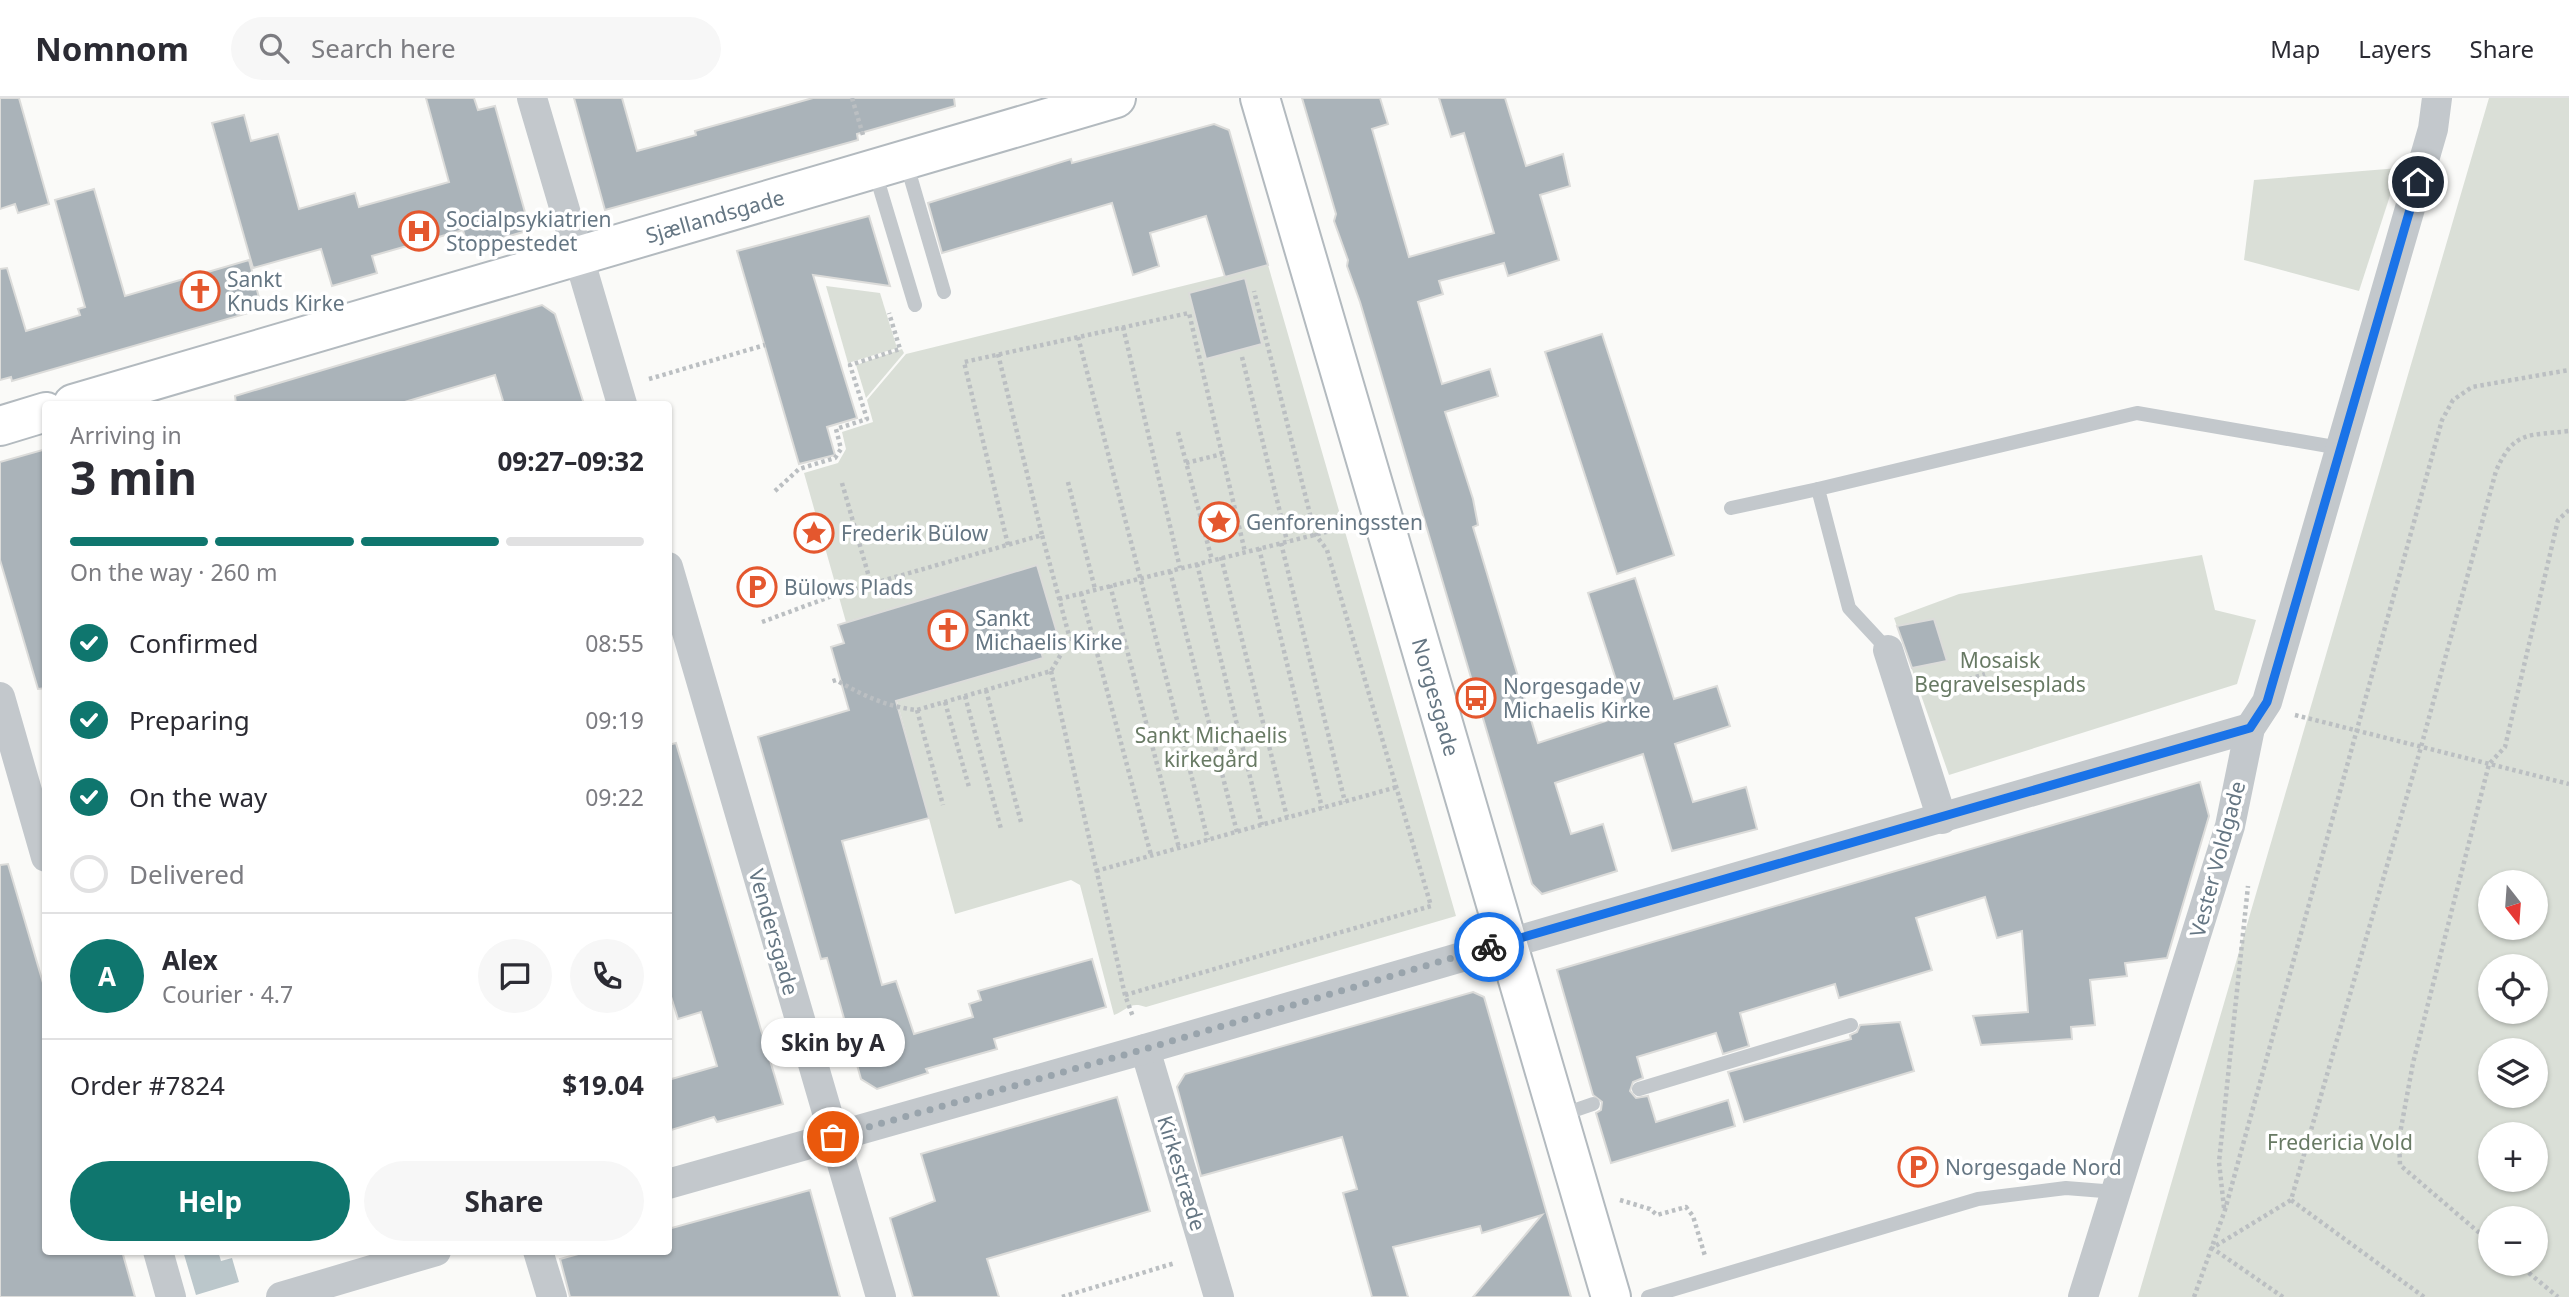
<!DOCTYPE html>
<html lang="en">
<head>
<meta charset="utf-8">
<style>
	:root { --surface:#fff; --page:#f7f7f7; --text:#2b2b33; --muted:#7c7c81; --line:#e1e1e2; --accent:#0f766e }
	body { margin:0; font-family:"Noto Sans",sans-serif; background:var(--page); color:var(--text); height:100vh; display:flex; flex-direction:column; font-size:26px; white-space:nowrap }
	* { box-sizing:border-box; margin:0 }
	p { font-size:23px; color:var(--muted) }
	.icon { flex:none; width:38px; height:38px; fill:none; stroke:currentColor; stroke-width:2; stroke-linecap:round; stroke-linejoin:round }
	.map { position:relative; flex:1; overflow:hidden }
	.drawer { position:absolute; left:42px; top:303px; width:630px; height:854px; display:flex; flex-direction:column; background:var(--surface); border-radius:7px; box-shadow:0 2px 5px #0004 }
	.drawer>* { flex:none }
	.needle { width:46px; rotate:163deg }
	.controls { position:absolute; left:2478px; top:772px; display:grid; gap:14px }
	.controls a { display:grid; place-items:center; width:70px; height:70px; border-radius:50%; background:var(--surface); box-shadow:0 2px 5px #0004; font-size:35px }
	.pin { position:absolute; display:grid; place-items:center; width:60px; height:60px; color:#fff; margin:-30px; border:4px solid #fff; border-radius:50%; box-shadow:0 2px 7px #0007 }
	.courier { position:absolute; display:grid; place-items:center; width:70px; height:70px; margin:-35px; border:5px solid #1a73e8; border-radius:50%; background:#fff; color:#222; box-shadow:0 2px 9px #0007 }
	.bubble { position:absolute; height:49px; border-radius:24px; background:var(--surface); box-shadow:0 2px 5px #0004; font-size:23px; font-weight:700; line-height:49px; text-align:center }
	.overview em { font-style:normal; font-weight:700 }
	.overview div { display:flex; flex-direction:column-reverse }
	.overview { display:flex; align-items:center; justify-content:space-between; height:119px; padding:0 28px }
	h1 { font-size:46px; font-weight:700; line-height:52px }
	.bar { display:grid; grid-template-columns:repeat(4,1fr); gap:10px 7px; align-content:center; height:84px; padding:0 28px }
	.bar i { height:9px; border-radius:5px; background:var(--line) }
	.bar .current { background:var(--accent) }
	.bar p { grid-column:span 4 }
	.line { display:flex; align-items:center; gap:18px; padding:0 28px; border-top:2px solid var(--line) }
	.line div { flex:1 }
	.round { display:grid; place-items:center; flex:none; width:74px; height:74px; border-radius:37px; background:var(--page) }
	ol { padding:0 28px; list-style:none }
	li { display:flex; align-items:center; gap:21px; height:77px }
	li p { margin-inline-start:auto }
	li .icon { padding:7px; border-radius:50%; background:var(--accent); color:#fff; stroke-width:4 }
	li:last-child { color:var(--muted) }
	li i { width:38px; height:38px; border:4px solid var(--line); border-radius:50% }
	.primary-button { display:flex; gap:14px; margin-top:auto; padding:14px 28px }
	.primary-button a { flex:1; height:80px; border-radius:42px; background:var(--accent); color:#fff; font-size:28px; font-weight:700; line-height:80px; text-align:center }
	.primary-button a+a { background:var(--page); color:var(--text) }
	header { display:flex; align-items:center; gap:42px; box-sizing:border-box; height:98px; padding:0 35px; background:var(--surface); border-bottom:2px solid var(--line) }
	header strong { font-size:33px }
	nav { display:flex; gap:38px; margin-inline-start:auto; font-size:24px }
	.search { width:490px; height:63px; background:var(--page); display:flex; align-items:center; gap:18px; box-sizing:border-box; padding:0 24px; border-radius:38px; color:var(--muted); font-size:26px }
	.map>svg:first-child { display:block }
</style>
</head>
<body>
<header>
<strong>Nomnom</strong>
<div class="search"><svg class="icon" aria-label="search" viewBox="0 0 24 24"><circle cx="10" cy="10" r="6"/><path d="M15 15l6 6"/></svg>Search here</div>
<nav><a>Map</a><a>Layers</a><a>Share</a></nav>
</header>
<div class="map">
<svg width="2569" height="1199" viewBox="0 0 2569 1199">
	<rect width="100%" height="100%" fill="#fafaf8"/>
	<!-- green -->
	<g fill="#dadfd7" fill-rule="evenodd">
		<path d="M2489,0h80v1199h-431zM2536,784v46h-46v-46zM2536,868v46h-46v-46zM2536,952v46h-46v-46zM2536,1036v46h-46v-46zM2536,1120v46h-46v-46z"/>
		<path d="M2399,70l-40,123 -115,-31 10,-80z"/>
		<path d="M1268,167l188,651 -310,91c-16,-6 -18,2 -32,8l-34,-130 -9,-5 -116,34 -58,-213 146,-43 -5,-16 20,-6 -21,-71 -191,57 -42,-149 34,-10 8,-14 -4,-17 31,-10 -6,-22 39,-46z"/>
		<path d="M826,188l54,7 17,55 -49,15z"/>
		<path d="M902,251l2,4 -38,45 -10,-33z"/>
		<path d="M2202,457l13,55 41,10 -19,64 -288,91 -55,-157 65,-24z"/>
	</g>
	<!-- water -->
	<path fill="#bbc7cb" d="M183,1153h35l3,10 11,-3 7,24 -43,13z"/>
	<!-- building -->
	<g fill="#aab3b9" stroke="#dcdcda" stroke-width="2">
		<path d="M0,0h19l30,106 -31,9 -3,-9 -15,5z"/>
		<path d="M426,0h48l4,12 17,-4 35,124 -62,18 -5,-18 -91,26 5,17 -45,13 -11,-37 -68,19 -41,-145 32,-8 7,26 27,-7 21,75 56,-16 4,14 90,-25z"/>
		<path d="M574,0h48l15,53 59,-16 -1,-4 118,-33h141l1,8 -98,28 1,6 -253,70z"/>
		<path d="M1302,0h78l8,26 -16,5 37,128 85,-24 -30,-100 -13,4 -12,-39h66l21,68 37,-12 7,32 -30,9 19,65 -51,16 -4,-13 -65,18 4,13 -25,8 24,82 48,-15 8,27 -53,16 28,87 5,26 -5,2 65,216 89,-29 -39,-121 47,-15 39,121 43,-13 13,40 -55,18 18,58 53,-15 11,42 -85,22 -29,-97 -88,29 16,51 32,-10 14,47 -75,23 -10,-10 -172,-582 -13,-36 1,-6 -14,-39 2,-7z"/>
		<path d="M1214,26l15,6 39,135 -43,12 -19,-61 -56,17 9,33 -26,9 -21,-72 -170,50 -14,-50 143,-44 1,4z"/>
		<path d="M94,91l31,107 124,-36 13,49 -250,72 -1,-4 -11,3v-111l7,-1 19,63 54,-16 -2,-6 7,-2 -30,-107z"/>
		<path d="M869,118l21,70 -77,-11 44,143 -30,9 8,28 -36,9 -62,-213z"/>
		<path d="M1245,180l17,66 -56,15 -17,-66z"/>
		<path d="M542,207l13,9 29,90h-80l-9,-29 -97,29h-162l-1,-8z"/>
		<path d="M1602,236l72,221 -57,19 -72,-222z"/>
		<path d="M46,351v239l-8,1 -38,-129v-98z"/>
		<path d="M1037,467l21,71 -20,6 5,16 -147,43 33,117 -87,23 40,144 14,-4 18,53 59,-17 -4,-13 12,-4 -3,-9 114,-32 14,48 -112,32 3,10 -71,20 2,4 -51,16 -16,-10 -34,-121 -6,1 -63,-222 91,-27 -18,-63 13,-4 -6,-18z"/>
		<path d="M1934,521l13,42 -35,7 -15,-42z"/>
		<path d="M676,645l107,361 -66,18 -3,-5 -46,14v-51l49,-14 -16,-54 -23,7 -10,-32v-242z"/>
		<path d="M2200,684l9,34 -42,142 -42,5 2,13 -37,4 5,45 -24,2 1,12 -91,6 -8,-29 55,-4 -6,-81 -25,7 -12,-41 -69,21 16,52 -93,28 -4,-14 -95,29 9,33 -26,8 -7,-21 -79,24 6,21 -10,4 -3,9 6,7 12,-2 8,26 72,-22 7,26 -124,37 -15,-50 5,-3 1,-8 -9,-7 -36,-125z"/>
		<path d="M8,766l38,129v258h76l13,46h-135v-432z"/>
		<path d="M1473,894l11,5 87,300h-98l69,-82 -60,18 -2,-7 -87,21 15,50h-36l-29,-104 14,-4 -15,-52 -141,39 -24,-89 8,-13z"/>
		<path d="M1900,924l14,49 -170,51 -16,-50 123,-33 -1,-4 7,-3 3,-7z"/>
		<path d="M1117,999l33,114 -163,48 12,38h-86l-23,-79 45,-17 -14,-47z"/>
		<path d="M810,1092l30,107h-270l-10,-38 29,-8h79v-22z"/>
	</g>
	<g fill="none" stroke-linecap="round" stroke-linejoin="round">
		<!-- secondary casing -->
		<g stroke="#b3babf" stroke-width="42">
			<g id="secondary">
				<path d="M1260,0l351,1199"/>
				<path d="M73,306l1043,-306"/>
				<path d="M0,328l46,-14"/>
			</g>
		</g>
		<!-- path -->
		<g stroke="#bbbfc2" stroke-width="4.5" stroke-dasharray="3.5 3.5" stroke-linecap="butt">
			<path d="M852,0l11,37"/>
			<path d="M1123,229l57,241"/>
			<path d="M1078,239l130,503"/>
			<path d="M998,256l44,181"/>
			<path d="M1242,259l45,184"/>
			<path d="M649,281l116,-34"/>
			<path d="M1178,334l34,128"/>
			<path d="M1186,365l36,-9"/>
			<path d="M1068,384l27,107"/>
			<path d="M842,385l29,101"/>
			<path d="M775,393l24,-22 36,-11 6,-9 -5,-20 31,-10 -17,-54 50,-16 -11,-36"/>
			<path d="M1281,445l64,259"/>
			<path d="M1008,447l-44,-183 225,-49 56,239"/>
			<path d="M1259,450l63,260"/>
			<path d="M1221,459l66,260"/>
			<path d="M1197,466l65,261"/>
			<path d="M1170,473l67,261"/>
			<path d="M1110,487l69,263"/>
			<path d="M1081,495l70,262"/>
			<path d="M1059,501l287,-72"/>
			<path d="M762,524l81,-30 199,-57 28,104 -19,32 -134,39c-30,-3 -55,-15 -81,-30l-6,2"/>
			<path d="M1051,573l74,324 8,22"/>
			<path d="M986,592l35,132"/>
			<path d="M1936,592l49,-16"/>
			<path d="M965,598l36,133"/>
			<path d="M945,604l24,85"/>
			<path d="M917,612l26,95"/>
			<path d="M2295,617l274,69"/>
			<path d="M1096,773l301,-84"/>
			<path d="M1125,897l306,-89 -104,-356 -12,-16 -61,-243"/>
			<path d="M1620,1102l30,9 7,6 29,-8 7,9 12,40"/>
			<path d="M2224,1110l-5,-46 29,-276"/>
			<path d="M2490,1144l-90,-77 -1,-26 14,-76 76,-299 16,-17 53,-227 11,-10"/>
			<path d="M2518,1166l40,33"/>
			<path d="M1062,1199l113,-34"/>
			<path d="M2194,1199l31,-87 217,-790 11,-20 19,-13 97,-17"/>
			<path d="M2283,1199l-71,-49 79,-48"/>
			<path d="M2424,1199l-133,-97 130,-453 75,-276c18,-41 32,-35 73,-40"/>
		</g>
		<!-- lane -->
		<g stroke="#c3c8cc" stroke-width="14">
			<path d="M906,64l38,130"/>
			<path d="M875,74l40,133"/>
			<path d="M1731,410l87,-19"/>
			<path d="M1888,552l-39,-42 -31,-119 319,-76 203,35"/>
			<path d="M1639,991l212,-64"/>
			<path d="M1558,1018l35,-12"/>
			<path d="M1648,1199l330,-98 88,-11 50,4"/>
		</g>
		<!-- street -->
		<g stroke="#c3c8cc" stroke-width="30">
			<path d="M532,0l90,306"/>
			<path d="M668,469l213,730"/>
			<path d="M1888,552l54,169"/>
			<path d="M0,599l46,160"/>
			<path d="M1145,951l74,248"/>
			<path d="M668,1086l477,-135 1105,-321"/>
			<path d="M158,1153l13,46"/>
			<path d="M538,1153l14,46"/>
			<path d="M281,1199l155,-46"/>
			<path d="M2083,1199l147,-471 20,-98 17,-26 166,-573 4,-31"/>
		</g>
		<!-- secondary -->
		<use href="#secondary" stroke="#fff" stroke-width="38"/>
	</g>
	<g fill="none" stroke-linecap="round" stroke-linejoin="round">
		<!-- done -->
		<path stroke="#99a4ac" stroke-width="7" stroke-dasharray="0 12.6" d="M833,1039l312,-88 344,-102"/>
		<!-- route -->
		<path stroke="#1a73e8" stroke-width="9" d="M1489,849l761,-219 17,-26 151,-520"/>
	</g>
	<!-- icons -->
	<defs>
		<g id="hospital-ring" transform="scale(2.0125)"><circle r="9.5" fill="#fff" stroke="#e4572e" stroke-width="1.5"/><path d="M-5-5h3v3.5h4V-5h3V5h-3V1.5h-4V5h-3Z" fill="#e4572e"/></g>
		<g id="church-ring" transform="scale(2.0125)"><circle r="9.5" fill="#fff" stroke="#e4572e" stroke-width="1.5"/><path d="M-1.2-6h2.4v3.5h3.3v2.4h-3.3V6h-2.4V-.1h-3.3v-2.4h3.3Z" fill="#e4572e"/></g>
		<g id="sight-ring" transform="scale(2.0125)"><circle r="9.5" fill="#fff" stroke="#e4572e" stroke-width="1.5"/><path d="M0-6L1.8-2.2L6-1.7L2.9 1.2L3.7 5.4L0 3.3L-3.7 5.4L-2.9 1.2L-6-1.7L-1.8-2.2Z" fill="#e4572e"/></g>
		<g id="parking-ring" transform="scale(2.0125)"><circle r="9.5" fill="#fff" stroke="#e4572e" stroke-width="1.5"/><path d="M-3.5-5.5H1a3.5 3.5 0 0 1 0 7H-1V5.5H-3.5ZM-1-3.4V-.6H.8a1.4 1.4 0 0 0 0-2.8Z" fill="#e4572e"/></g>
		<g id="bus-ring" transform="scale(2.0125)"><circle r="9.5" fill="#fff" stroke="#e4572e" stroke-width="1.5"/><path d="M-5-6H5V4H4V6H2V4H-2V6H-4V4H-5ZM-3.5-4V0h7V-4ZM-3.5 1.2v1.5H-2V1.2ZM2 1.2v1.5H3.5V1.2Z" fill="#e4572e"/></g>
	</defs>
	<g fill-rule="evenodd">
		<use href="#hospital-ring" x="419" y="133"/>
		<use href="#church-ring" x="200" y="193"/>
		<use href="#sight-ring" x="1219" y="424"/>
		<use href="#sight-ring" x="814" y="435"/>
		<use href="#parking-ring" x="757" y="489"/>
		<use href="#church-ring" x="948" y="532"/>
		<use href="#bus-ring" x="1476" y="600"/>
		<use href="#parking-ring" x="1918" y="1069"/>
	</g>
	<g text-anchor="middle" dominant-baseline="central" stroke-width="7" stroke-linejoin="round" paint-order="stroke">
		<!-- street labels -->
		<g font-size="21" fill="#657683" stroke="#fff">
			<text transform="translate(715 118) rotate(-16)">Sjællandsgade</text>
			<text transform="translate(1436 599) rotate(74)">Norgesgade</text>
			<text transform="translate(2217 761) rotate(-75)">Vester Voldgade</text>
			<text transform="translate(774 834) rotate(74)">Vendersgade</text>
			<text transform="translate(1182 1075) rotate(73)">Kirkestræde</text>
		</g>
		<!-- poi labels -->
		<g font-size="21" fill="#657683" stroke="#fff" text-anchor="start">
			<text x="446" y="121">Socialpsykiatrien<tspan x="446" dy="24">Stoppestedet</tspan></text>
			<text x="227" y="181">Sankt<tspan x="227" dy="24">Knuds Kirke</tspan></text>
			<text x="1246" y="424">Genforeningssten</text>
			<text x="841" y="435">Frederik Bülow</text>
			<text x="784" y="489">Bülows Plads</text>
			<text x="975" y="520">Sankt<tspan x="975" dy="24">Michaelis Kirke</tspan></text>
			<text x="1503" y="588">Norgesgade v<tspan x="1503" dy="24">Michaelis Kirke</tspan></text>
			<text x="1945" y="1069">Norgesgade Nord</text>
		</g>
		<!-- park labels -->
		<g font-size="21" fill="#687a64" stroke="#fff">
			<text x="2000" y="562">Mosaisk<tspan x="2000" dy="24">Begravelsesplads</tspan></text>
			<text x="1211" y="637">Sankt Michaelis<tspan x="1211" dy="24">kirkegård</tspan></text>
			<text x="2340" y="1044">Fredericia Vold</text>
		</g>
	</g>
</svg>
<div class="controls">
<a><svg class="needle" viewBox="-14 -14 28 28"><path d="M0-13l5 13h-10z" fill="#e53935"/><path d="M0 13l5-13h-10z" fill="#7c7c81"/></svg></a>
<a><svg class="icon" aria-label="locate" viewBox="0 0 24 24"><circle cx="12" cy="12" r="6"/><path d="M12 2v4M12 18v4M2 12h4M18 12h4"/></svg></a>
<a><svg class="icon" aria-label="layers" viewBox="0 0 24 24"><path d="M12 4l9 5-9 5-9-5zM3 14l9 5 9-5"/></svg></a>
<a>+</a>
<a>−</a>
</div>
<div class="pin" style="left:833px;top:1039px;background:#ea580c"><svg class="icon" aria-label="bag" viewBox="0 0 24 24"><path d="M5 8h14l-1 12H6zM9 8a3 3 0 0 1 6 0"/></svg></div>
<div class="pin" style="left:2418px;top:84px;background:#1f2937"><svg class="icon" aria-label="home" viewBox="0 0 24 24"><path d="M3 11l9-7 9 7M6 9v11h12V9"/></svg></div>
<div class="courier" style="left:1489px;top:849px"><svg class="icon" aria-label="bike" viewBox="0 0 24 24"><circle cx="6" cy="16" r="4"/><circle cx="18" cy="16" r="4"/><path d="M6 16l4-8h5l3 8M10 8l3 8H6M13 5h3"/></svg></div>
<div class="bubble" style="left:761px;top:920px;width:144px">Skin by A</div>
<section class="drawer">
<div class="overview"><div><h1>3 min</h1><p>Arriving in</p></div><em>09:27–09:32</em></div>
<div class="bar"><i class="current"></i><i class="current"></i><i class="current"></i><i></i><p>On the way · 260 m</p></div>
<ol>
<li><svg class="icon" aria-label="check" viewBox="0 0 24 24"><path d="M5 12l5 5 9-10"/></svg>Confirmed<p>08:55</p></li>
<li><svg class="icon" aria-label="check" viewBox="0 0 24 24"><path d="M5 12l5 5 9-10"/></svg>Preparing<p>09:19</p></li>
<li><svg class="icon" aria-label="check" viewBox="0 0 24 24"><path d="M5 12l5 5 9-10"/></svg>On the way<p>09:22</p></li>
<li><i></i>Delivered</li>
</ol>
<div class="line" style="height:126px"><b class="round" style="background:var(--accent);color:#fff">A</b><div><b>Alex</b><p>Courier · 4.7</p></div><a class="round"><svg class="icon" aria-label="chat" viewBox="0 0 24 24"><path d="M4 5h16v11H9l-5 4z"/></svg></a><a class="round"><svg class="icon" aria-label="phone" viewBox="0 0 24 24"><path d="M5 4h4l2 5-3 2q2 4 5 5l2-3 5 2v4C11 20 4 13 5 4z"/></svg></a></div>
<div class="line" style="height:91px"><div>Order #7824</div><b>$19.04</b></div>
<div class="primary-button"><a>Help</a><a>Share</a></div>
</section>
</div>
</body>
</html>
